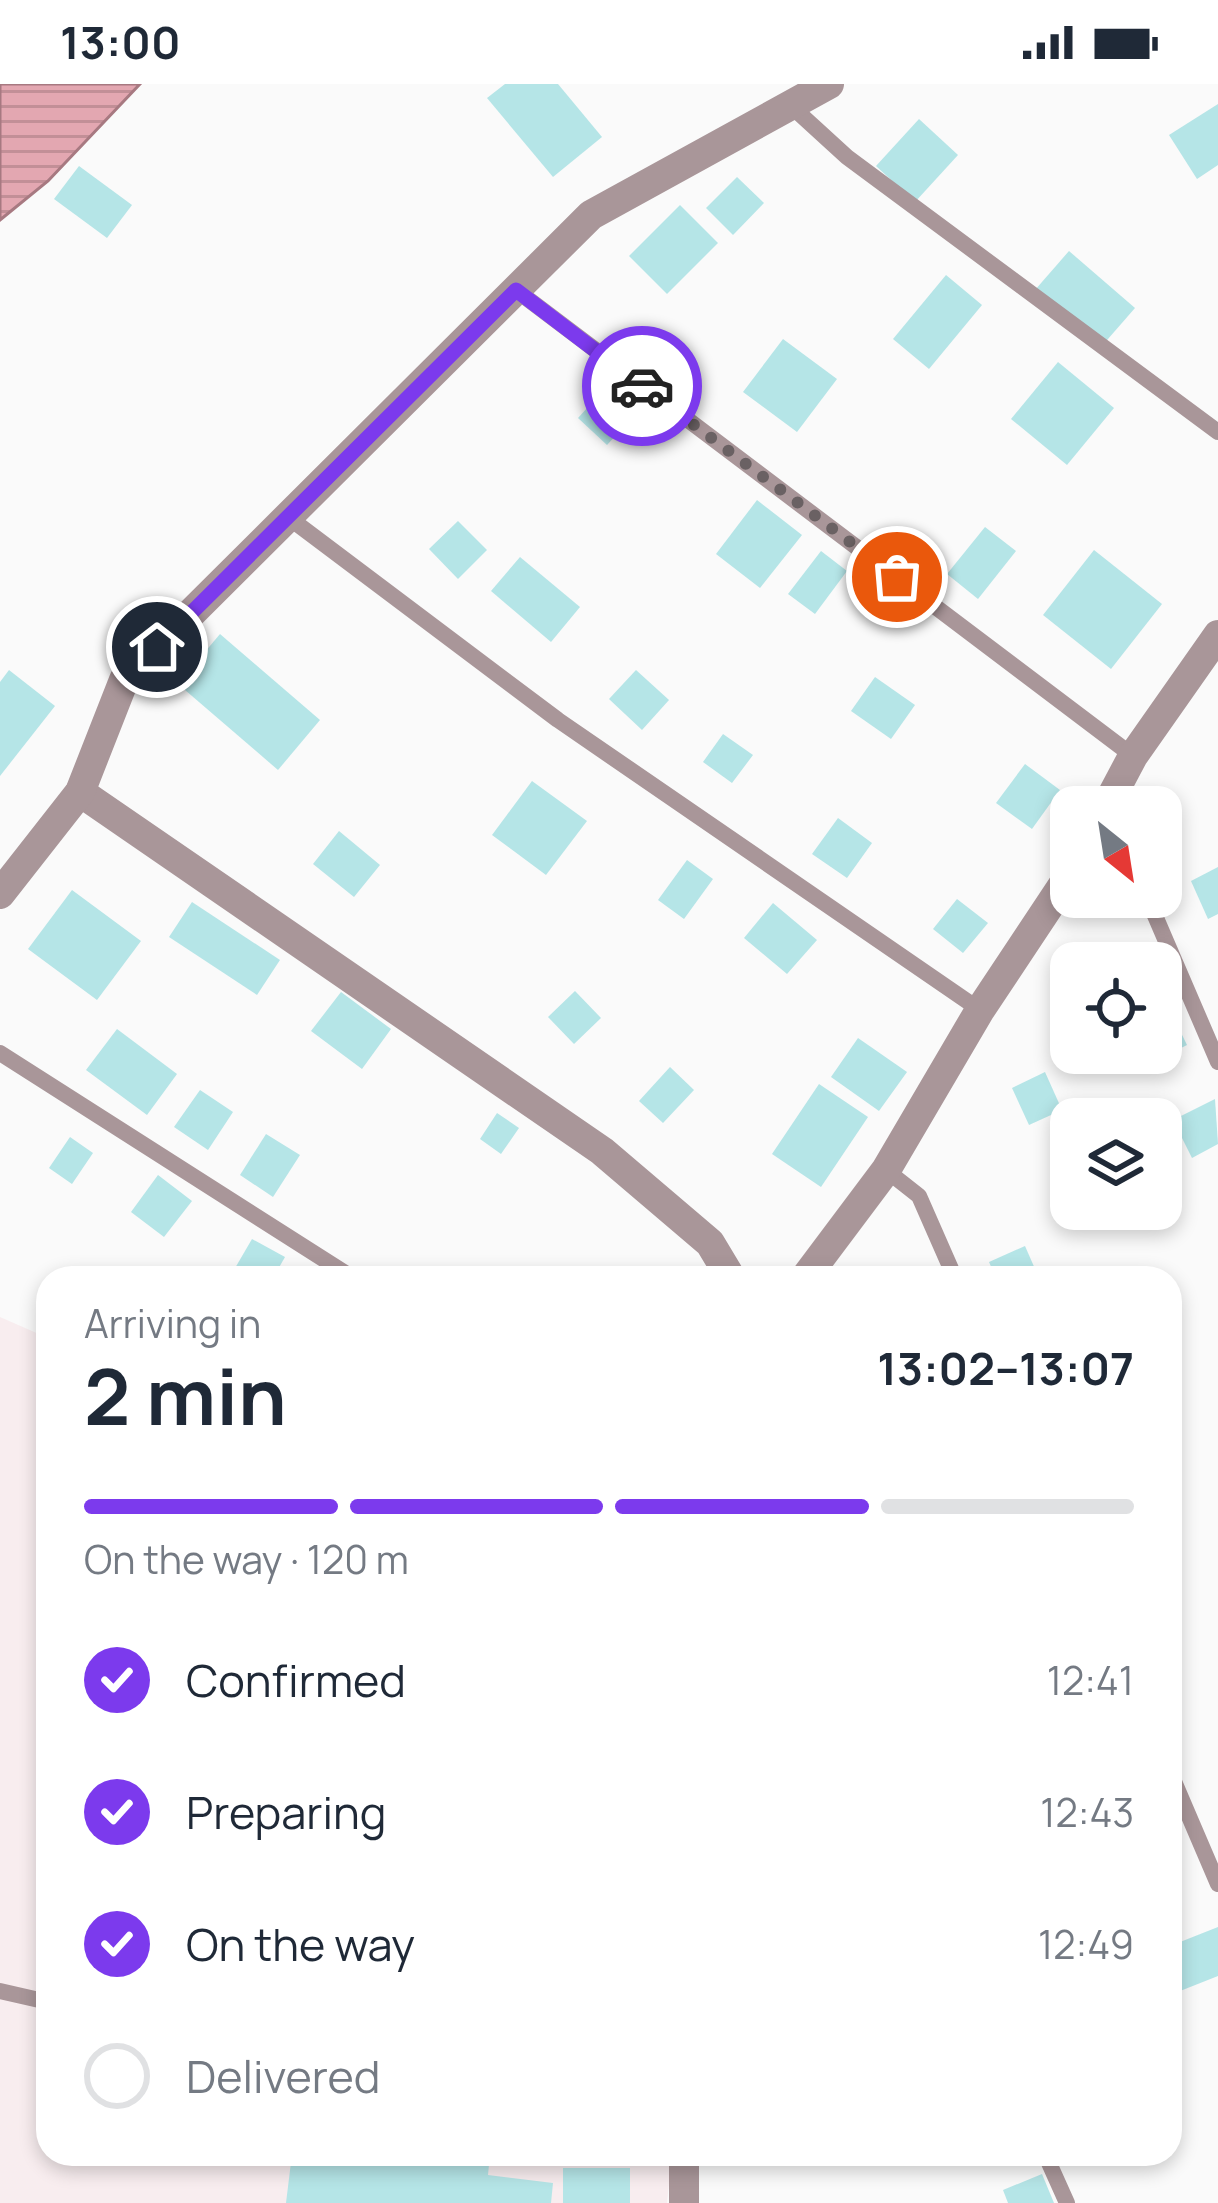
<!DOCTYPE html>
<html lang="en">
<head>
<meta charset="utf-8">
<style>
	:root { --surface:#fff; --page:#f2f2f3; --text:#1f2937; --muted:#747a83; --line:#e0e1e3; --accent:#7c3aed }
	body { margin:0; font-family:Manrope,sans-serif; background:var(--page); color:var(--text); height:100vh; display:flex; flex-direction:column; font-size:45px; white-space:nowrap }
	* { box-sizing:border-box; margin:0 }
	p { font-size:39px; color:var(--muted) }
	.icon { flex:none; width:66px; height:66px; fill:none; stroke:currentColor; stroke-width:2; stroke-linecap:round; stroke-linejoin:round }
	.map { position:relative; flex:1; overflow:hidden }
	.panel { position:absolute; left:36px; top:1182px; width:1146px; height:900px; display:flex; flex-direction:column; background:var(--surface); border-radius:36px; box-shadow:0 6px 18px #0003 }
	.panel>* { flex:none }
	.needle { width:78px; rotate:150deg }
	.controls { position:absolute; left:1050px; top:702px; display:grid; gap:24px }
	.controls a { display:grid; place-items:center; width:132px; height:132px; border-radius:24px; background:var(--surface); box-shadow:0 6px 18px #0003; font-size:60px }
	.pin { position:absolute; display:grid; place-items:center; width:102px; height:102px; color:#fff; margin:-51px; border:6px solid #fff; border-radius:50%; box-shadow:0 3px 12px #0007 }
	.courier { position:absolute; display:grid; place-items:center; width:120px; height:120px; margin:-60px; border:9px solid #7c3aed; border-radius:50%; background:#fff; color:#222; box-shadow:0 3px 15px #0007 }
	.summary em { font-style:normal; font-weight:700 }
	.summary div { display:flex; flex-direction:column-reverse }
	.summary { display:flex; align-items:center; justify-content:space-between; height:204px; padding:0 48px }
	h1 { font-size:78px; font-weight:700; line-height:90px }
	.bar { display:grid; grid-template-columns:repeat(4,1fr); gap:18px 12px; align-content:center; height:144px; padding:0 48px }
	.bar i { height:15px; border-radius:9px; background:var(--line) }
	.bar .active { background:var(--accent) }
	.bar p { grid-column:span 4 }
	ol { padding:0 48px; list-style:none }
	li { display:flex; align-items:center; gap:36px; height:132px }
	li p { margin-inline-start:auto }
	li .icon { padding:12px; border-radius:50%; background:var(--accent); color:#fff; stroke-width:4 }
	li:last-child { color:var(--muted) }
	li i { width:66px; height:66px; border:6px solid var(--line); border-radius:50% }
	.status { display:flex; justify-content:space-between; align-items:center; height:84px; padding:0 60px; background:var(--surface); direction:ltr }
	.status svg { height:33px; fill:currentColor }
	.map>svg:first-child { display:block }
</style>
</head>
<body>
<div class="status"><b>13:00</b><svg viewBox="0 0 49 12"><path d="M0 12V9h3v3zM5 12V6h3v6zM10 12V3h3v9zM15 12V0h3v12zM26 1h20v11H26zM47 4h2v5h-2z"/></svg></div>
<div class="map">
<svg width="1218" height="2119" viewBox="0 0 1218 2119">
	<defs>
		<pattern id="water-rules" width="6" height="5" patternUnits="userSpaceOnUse" patternTransform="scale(3)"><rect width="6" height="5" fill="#e3a7b1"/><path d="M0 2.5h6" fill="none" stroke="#c28f97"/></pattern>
	</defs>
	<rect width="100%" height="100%" fill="#fafafa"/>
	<!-- built -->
	<path fill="#f8edef" d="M0,1233l48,21v816h624l-5,49h-667z"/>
	<!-- water -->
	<path fill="url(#water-rules)" stroke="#a77981" stroke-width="3" d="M0,0h140l-92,97 -48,39z"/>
	<!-- building -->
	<g fill="#b5e5e7">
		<path d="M505,0h53l44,53 -49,40 -66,-79z"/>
		<path d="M1218,20v61l-21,14 -28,-44z"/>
		<path d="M919,35l39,36 -43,47 -39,-36z"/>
		<path d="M79,82l53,39 -25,33 -53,-39z"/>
		<path d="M737,93l27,26 -31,32 -27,-27z"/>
		<path d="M680,121l38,38 -51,51 -38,-38z"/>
		<path d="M1069,167l66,57 -34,39 -66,-57z"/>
		<path d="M946,191l36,30 -53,64 -36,-30z"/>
		<path d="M783,255l54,40 -40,53 -54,-40z"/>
		<path d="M1058,278l56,46 -47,57 -56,-46z"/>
		<path d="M609,300l29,27 -31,34 -29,-27z"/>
		<path d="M757,416l45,35 -42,53 -44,-34z"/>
		<path d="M458,437l29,29 -29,29 -29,-30z"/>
		<path d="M985,443l31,24 -38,48 -31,-25z"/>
		<path d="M1094,466l68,54 -51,65 -68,-54z"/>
		<path d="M821,467l26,20 -32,43 -27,-20z"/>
		<path d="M520,473l60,50 -29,35 -60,-51z"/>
		<path d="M220,550l100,86 -42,50 -100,-86z"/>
		<path d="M9,586l46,36 -55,70v-94z"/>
		<path d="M636,586l33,30 -27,30 -33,-31z"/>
		<path d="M875,593l40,28 -24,34 -40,-28z"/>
		<path d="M723,650l30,21 -21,28 -29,-21z"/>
		<path d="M1025,680l35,26 -28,39 -36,-26z"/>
		<path d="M532,697l55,40 -41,54 -54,-40z"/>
		<path d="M838,734l34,25 -25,35 -35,-24z"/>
		<path d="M339,747l41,34 -26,32 -41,-33z"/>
		<path d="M687,776l26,19 -29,40 -26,-19z"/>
		<path d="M1218,783v47l-10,5 -17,-38z"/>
		<path d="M72,806l69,51 -44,59 -69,-51z"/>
		<path d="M957,815l31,24 -25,30 -30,-24z"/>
		<path d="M192,818l88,58 -23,35 -88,-58z"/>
		<path d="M773,819l44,37 -30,34 -43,-36z"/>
		<path d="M575,907l26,27 -27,26 -26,-27z"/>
		<path d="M341,908l50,37 -29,40 -51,-38z"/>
		<path d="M1167,920l20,41 -46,23 -7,-15h27v-46z"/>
		<path d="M117,945l60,45 -30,41 -61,-45z"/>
		<path d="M858,954l49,34 -28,39 -48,-34z"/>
		<path d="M670,983l24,23 -31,33 -24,-22z"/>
		<path d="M1045,988l17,38 -33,15 -17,-37z"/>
		<path d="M819,1000l49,33 -47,70 -49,-33z"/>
		<path d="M200,1006l33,22 -25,38 -34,-23z"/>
		<path d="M1215,1015l3,45 -26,14 -19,-38z"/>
		<path d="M497,1029l22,15 -18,26 -21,-15z"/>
		<path d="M266,1050l34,21 -27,42 -33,-22z"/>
		<path d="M70,1053l23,16 -21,31 -23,-16z"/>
		<path d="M158,1091l34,26 -28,36 -33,-25z"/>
		<path d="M252,1155l33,18 -12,21 -42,-3z"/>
		<path d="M1025,1162l14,32h-43l-7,-16z"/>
		<path d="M1218,1843v49l-48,19v-49z"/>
		<path d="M292,2070h198l-2,21 65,8 -2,20h-265z"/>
		<rect x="563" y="2084" width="67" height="35"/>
		<path d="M1042,2090l12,29h-46l-5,-13z"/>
	</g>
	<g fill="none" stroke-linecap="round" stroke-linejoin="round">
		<!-- lane -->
		<g stroke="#a99699" stroke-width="16">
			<path d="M789,20l58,53 371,275"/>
			<path d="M516,206l617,466"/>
			<path d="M288,433l270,203 422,290"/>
			<path d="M1147,813l71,165"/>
			<path d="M0,969l353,225"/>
			<path d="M886,1086l33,26 36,82"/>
			<path d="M1170,1688l48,112"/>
			<path d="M0,1907l48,11"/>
			<path d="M1045,2070l22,49"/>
		</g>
		<!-- street -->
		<g stroke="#a99699" stroke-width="30">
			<path d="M80,708l522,359 108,92 21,35"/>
			<path d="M1106,723l27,-51 85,-121"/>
			<path d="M0,810l80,-102 44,-112 467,-465 238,-131"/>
			<path d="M805,1194l81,-108 94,-160 91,-137"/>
			<path d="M684,2119v-49"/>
		</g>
	</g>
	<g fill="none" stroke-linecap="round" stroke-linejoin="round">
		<!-- done -->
		<path stroke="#6a6163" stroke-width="12" stroke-dasharray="0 21.6" d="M642,302l255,191"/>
		<!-- route -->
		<path stroke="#7c3aed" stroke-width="15" d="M157,563l359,-357 126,96"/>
	</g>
</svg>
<div class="controls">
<a><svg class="needle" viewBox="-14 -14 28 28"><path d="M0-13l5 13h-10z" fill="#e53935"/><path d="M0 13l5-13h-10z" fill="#747a83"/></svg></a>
<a><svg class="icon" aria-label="locate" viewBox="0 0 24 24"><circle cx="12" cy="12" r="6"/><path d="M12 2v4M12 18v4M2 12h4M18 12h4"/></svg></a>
<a><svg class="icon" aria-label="layers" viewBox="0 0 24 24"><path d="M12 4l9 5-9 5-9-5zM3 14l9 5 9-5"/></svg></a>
</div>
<div class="pin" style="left:897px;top:493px;background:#ea580c"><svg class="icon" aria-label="bag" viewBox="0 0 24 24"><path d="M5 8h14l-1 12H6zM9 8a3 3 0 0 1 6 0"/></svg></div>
<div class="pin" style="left:157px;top:563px;background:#1f2937"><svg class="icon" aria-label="home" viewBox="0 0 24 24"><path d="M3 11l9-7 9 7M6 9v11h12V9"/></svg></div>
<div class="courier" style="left:642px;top:302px"><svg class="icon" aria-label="car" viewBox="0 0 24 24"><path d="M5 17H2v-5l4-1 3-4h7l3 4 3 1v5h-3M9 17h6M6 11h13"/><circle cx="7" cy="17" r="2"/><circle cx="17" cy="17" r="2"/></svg></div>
<section class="panel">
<div class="summary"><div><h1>2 min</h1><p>Arriving in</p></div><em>13:02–13:07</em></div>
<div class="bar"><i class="active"></i><i class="active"></i><i class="active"></i><i></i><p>On the way · 120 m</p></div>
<ol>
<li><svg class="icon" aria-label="check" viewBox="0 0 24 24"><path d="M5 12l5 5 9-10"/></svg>Confirmed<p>12:41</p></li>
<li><svg class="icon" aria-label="check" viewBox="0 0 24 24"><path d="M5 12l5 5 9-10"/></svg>Preparing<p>12:43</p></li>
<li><svg class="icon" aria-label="check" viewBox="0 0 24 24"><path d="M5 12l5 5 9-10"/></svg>On the way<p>12:49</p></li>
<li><i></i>Delivered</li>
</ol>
</section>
</div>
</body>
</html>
